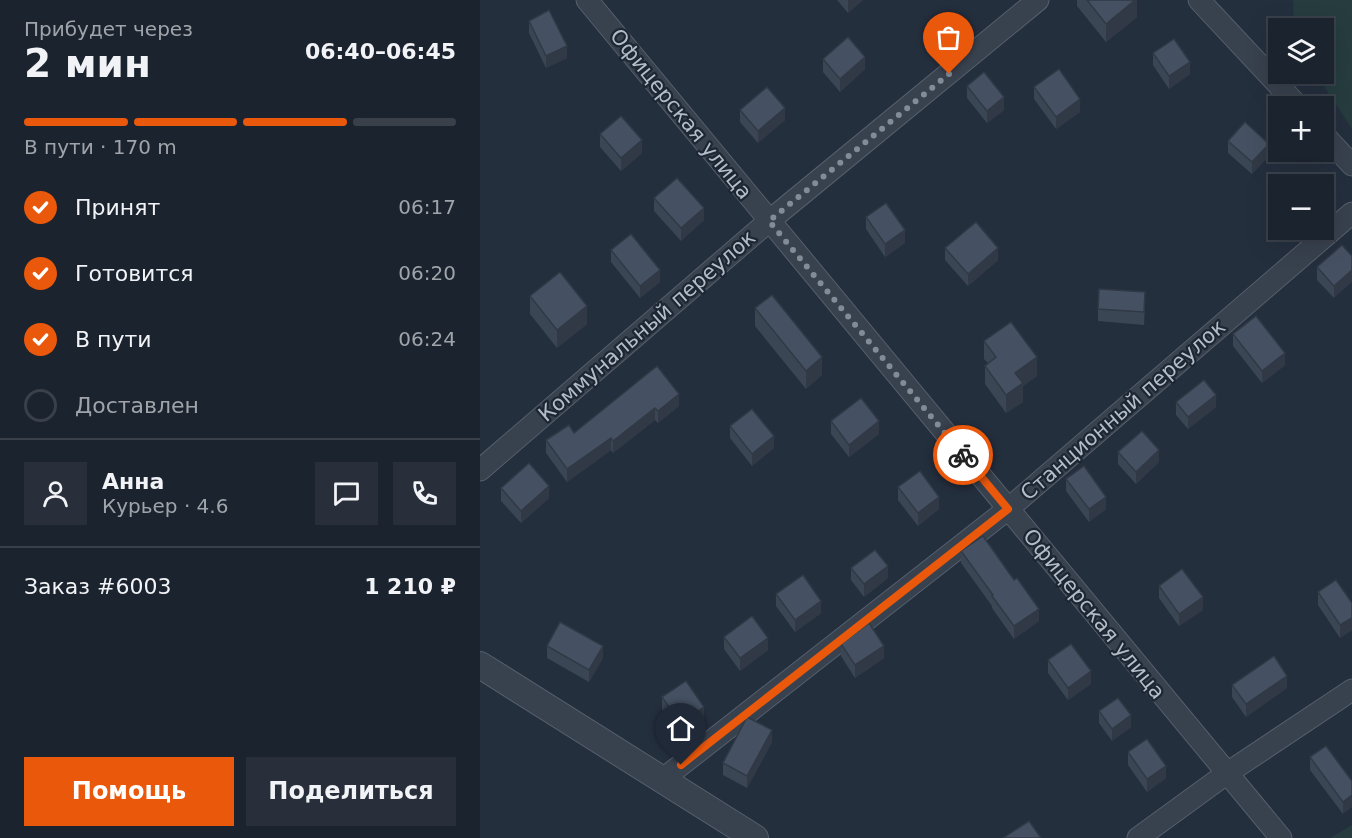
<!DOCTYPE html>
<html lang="ru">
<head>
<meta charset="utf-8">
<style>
	:root { --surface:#1b232e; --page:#282f3a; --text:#f1f3f6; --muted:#a0a4aa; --line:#39404a; --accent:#ea580c }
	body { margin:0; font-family:"DejaVu Sans",sans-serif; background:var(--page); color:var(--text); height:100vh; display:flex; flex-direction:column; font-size:22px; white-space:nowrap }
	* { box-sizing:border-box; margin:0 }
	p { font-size:20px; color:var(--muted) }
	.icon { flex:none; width:33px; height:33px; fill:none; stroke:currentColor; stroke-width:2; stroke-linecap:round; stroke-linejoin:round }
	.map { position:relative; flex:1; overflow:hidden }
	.details { display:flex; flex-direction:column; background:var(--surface); width:480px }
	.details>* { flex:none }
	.fabs { position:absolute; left:788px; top:18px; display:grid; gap:12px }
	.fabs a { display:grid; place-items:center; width:66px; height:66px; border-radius:0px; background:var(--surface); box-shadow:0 6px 24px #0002,0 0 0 2px var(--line); font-size:30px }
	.pin { position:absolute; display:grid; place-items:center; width:51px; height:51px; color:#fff; margin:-62px -26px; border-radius:50% 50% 50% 0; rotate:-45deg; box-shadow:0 0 6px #0007 }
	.pin .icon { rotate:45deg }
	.courier { position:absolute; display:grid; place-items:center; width:60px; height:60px; margin:-30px; border:4px solid #ea580c; border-radius:50%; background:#fff; color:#222; box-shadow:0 2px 8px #0007 }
	.overview em { font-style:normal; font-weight:600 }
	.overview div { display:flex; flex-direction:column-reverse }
	.overview { display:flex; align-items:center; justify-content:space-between; height:102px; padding:0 24px }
	h1 { font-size:39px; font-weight:600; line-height:45px }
	.bar { display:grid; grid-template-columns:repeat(4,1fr); gap:9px 6px; align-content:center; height:72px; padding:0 24px }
	.bar i { height:8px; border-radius:4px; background:var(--line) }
	.bar .current { background:var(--accent) }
	.bar p { grid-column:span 4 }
	.line { display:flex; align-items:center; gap:15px; padding:0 24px; border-top:2px solid var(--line) }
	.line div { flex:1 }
	.round { display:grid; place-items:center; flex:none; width:63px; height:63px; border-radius:0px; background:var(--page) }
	ol { padding:0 24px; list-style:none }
	li { display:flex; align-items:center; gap:18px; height:66px }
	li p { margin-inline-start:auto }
	li .icon { padding:6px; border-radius:50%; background:var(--accent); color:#fff; stroke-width:4 }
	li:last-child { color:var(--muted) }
	li i { width:33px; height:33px; border:3px solid var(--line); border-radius:50% }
	.action { display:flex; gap:12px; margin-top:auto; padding:12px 24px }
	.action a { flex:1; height:69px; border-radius:0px; background:var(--accent); color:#fff; font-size:24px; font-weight:600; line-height:69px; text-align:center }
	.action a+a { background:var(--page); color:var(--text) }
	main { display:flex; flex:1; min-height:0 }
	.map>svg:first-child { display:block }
</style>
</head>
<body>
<main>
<section class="details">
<div class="overview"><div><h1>2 мин</h1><p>Прибудет через</p></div><em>06:40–06:45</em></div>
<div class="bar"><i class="current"></i><i class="current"></i><i class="current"></i><i></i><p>В пути · 170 m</p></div>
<ol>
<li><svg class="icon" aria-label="check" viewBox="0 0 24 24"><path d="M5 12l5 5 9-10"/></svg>Принят<p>06:17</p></li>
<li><svg class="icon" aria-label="check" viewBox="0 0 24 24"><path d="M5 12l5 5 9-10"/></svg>Готовится<p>06:20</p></li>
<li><svg class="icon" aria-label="check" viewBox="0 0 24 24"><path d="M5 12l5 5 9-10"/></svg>В пути<p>06:24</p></li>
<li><i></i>Доставлен</li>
</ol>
<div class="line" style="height:108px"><a class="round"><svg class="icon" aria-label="person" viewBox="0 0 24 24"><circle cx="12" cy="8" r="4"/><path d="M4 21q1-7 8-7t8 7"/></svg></a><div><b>Анна</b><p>Курьер · 4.6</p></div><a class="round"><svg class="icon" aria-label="chat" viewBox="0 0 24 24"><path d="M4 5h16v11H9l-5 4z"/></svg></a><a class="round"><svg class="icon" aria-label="phone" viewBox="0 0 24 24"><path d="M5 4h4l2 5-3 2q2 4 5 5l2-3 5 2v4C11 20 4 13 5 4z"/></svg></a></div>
<div class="line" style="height:78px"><div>Заказ #6003</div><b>1 210 ₽</b></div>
<div class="action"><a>Помощь</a><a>Поделиться</a></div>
</section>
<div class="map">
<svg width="872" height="838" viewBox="0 0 872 838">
	<rect width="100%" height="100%" fill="#242f3e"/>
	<!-- green -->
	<g fill="#263c3f">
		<path d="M813,0h59v129l-36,-55h7v-46h-29z"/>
		<path d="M872,825v13h-22z"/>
	</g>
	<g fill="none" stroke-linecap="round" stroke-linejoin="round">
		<!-- minor casing -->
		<g stroke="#565f6c" stroke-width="23">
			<g id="minor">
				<path d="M107,0l694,838"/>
				<path d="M719,0l99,106"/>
				<path d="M843,134l29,31"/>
				<path d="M0,470l289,-249 269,-221"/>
				<path d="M183,779l345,-270 344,-296"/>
				<path d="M658,838l88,-64 126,-84"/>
			</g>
		</g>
		<!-- tertiary casing -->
		<g stroke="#565f6c" stroke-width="28">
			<path id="tertiary" d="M0,665l275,173"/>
		</g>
		<!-- minor -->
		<use href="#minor" stroke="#38414e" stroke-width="21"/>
		<!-- tertiary -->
		<use href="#tertiary" stroke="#38414e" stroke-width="26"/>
	</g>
	<!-- wall -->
	<g fill="#3b4654">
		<path d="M357,0h26l-15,13z"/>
		<path d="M597,0h60v17l-31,25 -29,-36z"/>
		<path d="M49,21l38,37 -21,10 -17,-35z"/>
		<path d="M673,53l37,21 -21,15 -16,-24z"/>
		<path d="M343,59l42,10 -25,23 -17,-20z"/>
		<path d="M487,86l37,24 -17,13 -20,-25z"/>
		<path d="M554,87l46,25 -24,17 -22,-30z"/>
		<path d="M260,110l45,10 -27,23 -18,-21z"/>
		<path d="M120,134l42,19 -21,18 -21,-24z"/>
		<path d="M748,141l41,15 -17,18 -24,-21z"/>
		<path d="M798,191v25l-6,-7v-12z"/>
		<path d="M174,198l50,22 -23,21 -27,-30z"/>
		<path d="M386,217l39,26 -20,14 -19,-28z"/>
		<path d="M862,245l-8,53 -17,-18v-13z"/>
		<path d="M465,248l53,12 -30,26 -23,-26z"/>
		<path d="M131,250l49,32 -20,16 -29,-36z"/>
		<path d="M50,296l57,28 -30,24 -27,-34z"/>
		<path d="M665,304l-1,21 -46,-4v-12z"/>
		<path d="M275,308l67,67 -16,14 -51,-63z"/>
		<path d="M753,334l52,31 -23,18 -29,-37z"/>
		<path d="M504,341l53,35 -14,10v16l-17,11 -21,-29v-18l3,-3 -4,-4z"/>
		<path d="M177,366l22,40 -21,17 -3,-3 -42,33 -2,-3 -44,32 -21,-29v-13l28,-7z"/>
		<path d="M696,402l40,5 -28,22 -12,-14z"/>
		<path d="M351,421l48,13 -30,23 -18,-23z"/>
		<path d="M250,426l44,22 -22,18 -22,-28z"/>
		<path d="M638,452l41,10 -23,22 -18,-20z"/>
		<path d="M586,479l40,30 -17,13 -23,-31z"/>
		<path d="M418,487l41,22 -21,17 -20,-26z"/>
		<path d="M21,488l48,10 -28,25 -20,-22z"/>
		<path d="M481,551l78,70 -25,18 -22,-31v-2l-31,-43z"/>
		<path d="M371,568l37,10 -24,19 -13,-17z"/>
		<path d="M679,586l44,24 -24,16 -20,-28z"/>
		<path d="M838,592l34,11v27l-12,8 -22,-33z"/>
		<path d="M296,594l45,19 -26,19 -19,-26z"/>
		<path d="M244,637l44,13 -28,21 -16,-22z"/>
		<path d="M361,644l43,14 -29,20 -14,-22z"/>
		<path d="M67,646l56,12 -14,24 -42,-24z"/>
		<path d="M568,660l43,24 -23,16 -20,-27z"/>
		<path d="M752,685l55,3 -41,29 -14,-20z"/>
		<path d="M182,697l42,22 -24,16 -18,-25z"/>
		<path d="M619,711l32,16 -19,14 -13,-18z"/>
		<path d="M292,742l-25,46 -24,-13v-12z"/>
		<path d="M648,752l38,26 -19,14 -19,-27z"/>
		<path d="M830,757l42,24 -9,33 -33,-44z"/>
	</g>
	<!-- shaded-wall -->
	<g fill="#303945">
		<path d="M368,0h15l-15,13z"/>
		<path d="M655,0h2v17l-31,25v-18z"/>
		<path d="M87,46v12l-21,10v-12z"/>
		<path d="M385,57v12l-25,23v-13z"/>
		<path d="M710,62v12l-21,15v-13z"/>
		<path d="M524,97v13l-17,13v-12z"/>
		<path d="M600,99v13l-24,17v-12z"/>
		<path d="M305,108v12l-27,23v-12z"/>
		<path d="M162,140v13l-21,18v-13z"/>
		<path d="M789,144v12l-17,18v-12z"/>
		<path d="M224,208v12l-23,21v-13z"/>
		<path d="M425,230v13l-20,14v-13z"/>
		<path d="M518,248v12l-30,26v-12z"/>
		<path d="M180,270v12l-20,16v-12z"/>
		<path d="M872,270v12l-18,16v-12z"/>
		<path d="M107,306v18l-30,24v-18z"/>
		<path d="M805,353v12l-23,18v-12z"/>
		<path d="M342,357v18l-16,14v-18z"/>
		<path d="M557,357v19l-14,10v16l-17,11v-18l9,-22z"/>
		<path d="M199,394v12l-21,17v-12z"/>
		<path d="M736,395v12l-28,22v-12z"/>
		<path d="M175,408v12l-42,33v-12z"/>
		<path d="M399,421v13l-30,23v-12z"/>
		<path d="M294,436v12l-22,18v-12z"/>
		<path d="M131,438v12l-44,32v-13z"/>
		<path d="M679,450v12l-23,22v-12z"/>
		<path d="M69,486v12l-28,25v-12z"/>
		<path d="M459,497v12l-21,17v-13z"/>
		<path d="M626,497v12l-17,13v-13z"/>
		<path d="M408,566v12l-24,19v-13z"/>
		<path d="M723,597v13l-24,16v-12z"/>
		<path d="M341,601v12l-26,19v-12z"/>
		<path d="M559,609v12l-25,18v-13z"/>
		<path d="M872,618v12l-12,8v-13z"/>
		<path d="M288,638v12l-28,21v-13z"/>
		<path d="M123,646v12l-14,24v-12z"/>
		<path d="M404,646v12l-29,20v-13z"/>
		<path d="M611,671v13l-23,16v-12z"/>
		<path d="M807,676v12l-41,29v-13z"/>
		<path d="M224,707v12l-24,16v-12z"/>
		<path d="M651,715v12l-19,14v-12z"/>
		<path d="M292,730v12l-25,46v-12z"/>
		<path d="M686,766v12l-19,14v-13z"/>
		<path d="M872,795v12l-9,7v-12z"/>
	</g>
	<!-- building -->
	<g fill="#455162" stroke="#303945" stroke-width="1.5">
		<path d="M607,0h48l-29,24z"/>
		<path d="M69,10l18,36 -21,10 -17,-35z"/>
		<path d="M368,37l17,20 -25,22 -17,-20z"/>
		<path d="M694,39l16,23 -21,14 -16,-23z"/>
		<path d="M579,69l21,30 -24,18 -22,-30z"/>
		<path d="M504,72l20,25 -17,14 -20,-25z"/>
		<path d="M287,87l18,21 -27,23 -18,-21z"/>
		<path d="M141,116l21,24 -21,18 -21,-24z"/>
		<path d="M765,122l24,22 -17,18 -24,-21z"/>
		<path d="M197,178l27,30 -23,20 -27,-30z"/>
		<path d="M810,179l5,5h-10z"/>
		<path d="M798,191v13l-6,-7z"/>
		<path d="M406,203l19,27 -20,14 -19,-27z"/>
		<path d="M496,222l22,26 -30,26 -23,-26z"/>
		<path d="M151,234l29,36 -20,16 -29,-36z"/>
		<path d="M862,245l10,11v14l-18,16 -17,-19z"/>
		<path d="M80,272l27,34 -30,24 -27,-34z"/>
		<path d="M619,289l46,3 -1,20 -46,-3z"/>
		<path d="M292,295l50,62 -16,14 -51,-63z"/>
		<path d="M776,316l29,37 -23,18 -29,-37z"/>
		<path d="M531,322l26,35 -22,16 8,10 -17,12 -21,-29 11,-9 -12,-16z"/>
		<path d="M177,366l22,28 -21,17 -3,-3 -42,33 -2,-3 -44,31 -21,-29 23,-15 5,8z"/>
		<path d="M724,380l12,15 -28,22 -12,-15z"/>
		<path d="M381,398l18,23 -30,24 -18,-24z"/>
		<path d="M272,409l22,27 -22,18 -22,-28z"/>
		<path d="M662,431l17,19 -23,22 -18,-20z"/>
		<path d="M49,463l20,23 -28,25 -20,-23z"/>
		<path d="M604,466l22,31 -17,12 -23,-30z"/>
		<path d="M440,471l19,26 -21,16 -20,-26z"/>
		<path d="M503,536l31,44 3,-2 22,31 -25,17 -22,-30 1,-1 -32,-44z"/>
		<path d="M395,550l13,16 -24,18 -13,-16z"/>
		<path d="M702,569l21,28 -24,17 -20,-28z"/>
		<path d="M323,575l18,26 -26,19 -19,-26z"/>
		<path d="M856,580l16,23v15l-12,7 -22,-33z"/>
		<path d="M272,616l16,22 -28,20 -16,-21z"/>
		<path d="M80,622l43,24 -14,24 -42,-24z"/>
		<path d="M389,623l15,23 -29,19 -14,-21z"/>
		<path d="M591,644l20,27 -23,17 -20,-28z"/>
		<path d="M794,656l13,20 -41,28 -14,-19z"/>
		<path d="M206,681l18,26 -24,16 -18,-26z"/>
		<path d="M638,698l13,17 -19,14 -13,-18z"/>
		<path d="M267,717l25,13 -25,46 -24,-13z"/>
		<path d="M667,739l19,27 -19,13 -19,-27z"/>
		<path d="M846,746l26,35v14l-9,7 -33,-45z"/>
		<path d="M549,821l12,17h-38z"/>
	</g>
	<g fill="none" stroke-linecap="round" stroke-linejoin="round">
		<!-- done -->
		<path stroke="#828b98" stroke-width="6" stroke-dasharray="0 10.8" d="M469,74l-180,147 194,234"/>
		<!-- route -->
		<path stroke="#ea580c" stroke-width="8" d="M201,765l327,-256 -45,-54"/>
	</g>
	<g text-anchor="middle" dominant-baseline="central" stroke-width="4.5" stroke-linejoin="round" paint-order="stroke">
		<!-- street labels -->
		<g font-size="21" fill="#b4bcc9" stroke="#1d2633">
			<text transform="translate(201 114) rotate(51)">Офицерская улица</text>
			<text transform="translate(167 326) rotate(-41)">Коммунальный переулок</text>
			<text transform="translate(643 410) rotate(-41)">Станционный переулок</text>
			<text transform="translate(614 614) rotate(51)">Офицерская улица</text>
		</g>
	</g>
</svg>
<div class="fabs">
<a><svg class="icon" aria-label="layers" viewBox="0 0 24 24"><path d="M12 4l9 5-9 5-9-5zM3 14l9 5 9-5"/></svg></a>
<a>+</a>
<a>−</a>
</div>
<div class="pin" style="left:469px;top:74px;background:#ea580c"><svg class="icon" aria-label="bag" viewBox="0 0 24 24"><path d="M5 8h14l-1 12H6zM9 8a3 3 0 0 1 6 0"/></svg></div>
<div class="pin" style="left:201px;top:765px;background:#1f2937"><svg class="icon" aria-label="home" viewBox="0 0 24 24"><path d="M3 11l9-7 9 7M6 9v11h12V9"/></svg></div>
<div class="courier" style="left:483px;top:455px"><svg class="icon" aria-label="bike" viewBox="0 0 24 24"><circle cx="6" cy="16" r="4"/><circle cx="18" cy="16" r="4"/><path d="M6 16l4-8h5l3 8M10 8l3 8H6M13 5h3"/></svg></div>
</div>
</main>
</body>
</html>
